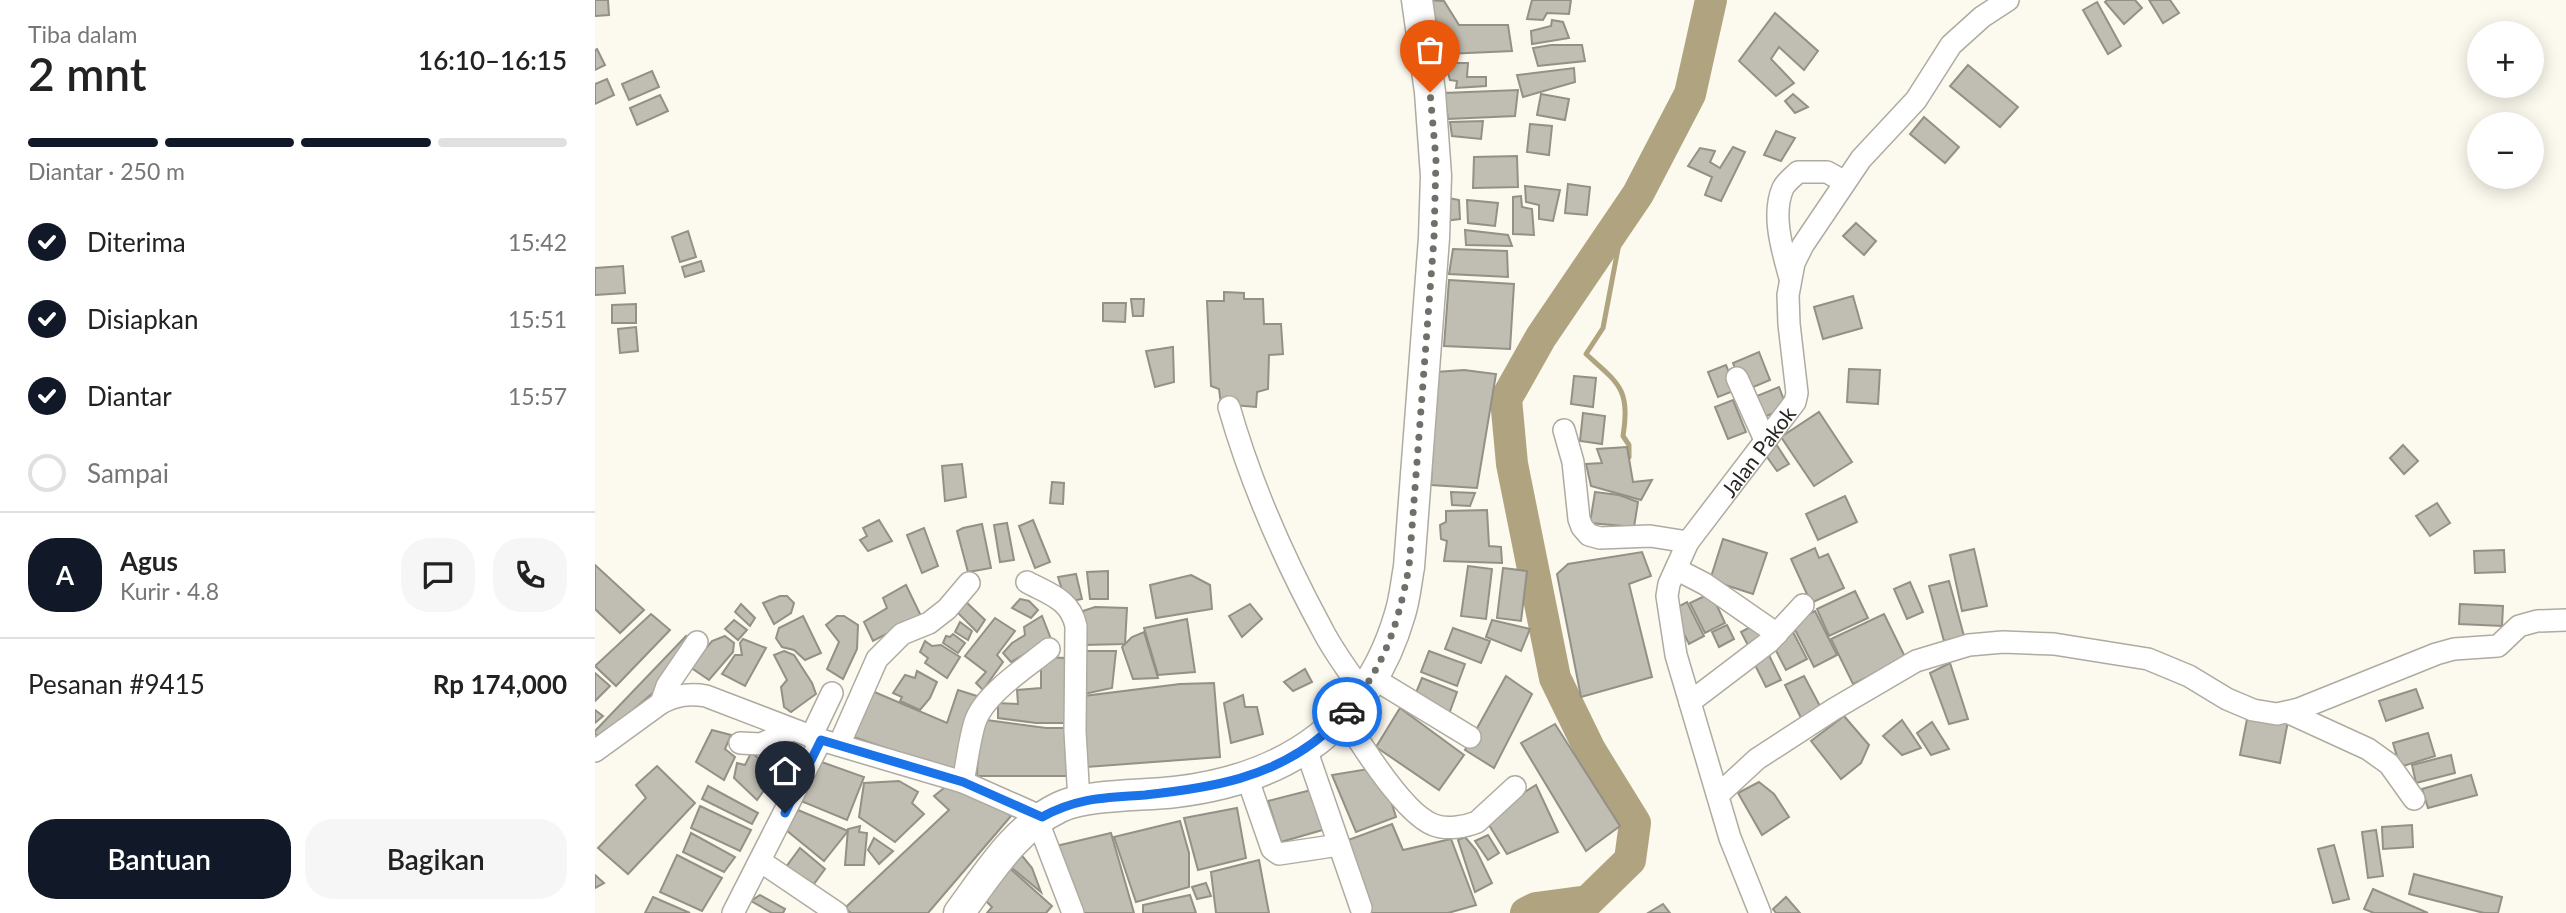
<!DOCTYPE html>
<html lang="id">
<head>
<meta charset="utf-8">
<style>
	:root { --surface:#fff; --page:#f6f6f6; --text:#222; --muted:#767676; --line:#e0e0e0; --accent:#111827 }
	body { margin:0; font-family:Lato,sans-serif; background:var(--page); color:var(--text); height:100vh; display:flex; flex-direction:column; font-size:26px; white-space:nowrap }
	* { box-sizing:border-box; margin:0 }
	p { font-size:23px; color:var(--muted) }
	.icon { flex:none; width:38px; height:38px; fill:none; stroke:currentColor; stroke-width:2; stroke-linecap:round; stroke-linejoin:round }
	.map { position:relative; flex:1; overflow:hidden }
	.details { display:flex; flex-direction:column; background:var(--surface); width:595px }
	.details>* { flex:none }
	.controls { position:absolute; left:1872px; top:21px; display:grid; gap:14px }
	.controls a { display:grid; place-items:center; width:77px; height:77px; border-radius:50%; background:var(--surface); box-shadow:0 4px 18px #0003; font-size:35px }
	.pin { position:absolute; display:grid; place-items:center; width:60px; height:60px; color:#fff; margin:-72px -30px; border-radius:50% 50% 50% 0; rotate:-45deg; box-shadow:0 0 7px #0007 }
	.pin .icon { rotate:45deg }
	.courier { position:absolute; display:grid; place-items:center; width:70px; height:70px; margin:-35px; border:5px solid #1a73e8; border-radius:50%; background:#fff; color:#222; box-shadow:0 2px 9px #0007 }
	.headline em { font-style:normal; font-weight:600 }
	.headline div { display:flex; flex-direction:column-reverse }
	.headline { display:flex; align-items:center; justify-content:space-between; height:119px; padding:0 28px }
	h1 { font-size:46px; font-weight:600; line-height:52px }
	.bar { display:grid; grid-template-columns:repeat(4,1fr); gap:10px 7px; align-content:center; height:84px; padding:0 28px }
	.bar i { height:9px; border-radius:5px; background:var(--line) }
	.bar .on { background:var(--accent) }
	.bar p { grid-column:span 4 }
	.line { display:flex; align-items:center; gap:18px; padding:0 28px; border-top:2px solid var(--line) }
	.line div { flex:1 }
	.round { display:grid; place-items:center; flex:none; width:74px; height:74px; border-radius:28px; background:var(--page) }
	ol { padding:0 28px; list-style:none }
	li { display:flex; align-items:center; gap:21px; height:77px }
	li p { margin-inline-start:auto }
	li .icon { padding:7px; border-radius:50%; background:var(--accent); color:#fff; stroke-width:4 }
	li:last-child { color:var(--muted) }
	li i { width:38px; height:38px; border:4px solid var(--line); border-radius:50% }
	.cta { display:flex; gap:14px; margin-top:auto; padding:14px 28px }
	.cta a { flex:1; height:80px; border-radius:28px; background:var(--accent); color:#fff; font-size:28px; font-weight:600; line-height:80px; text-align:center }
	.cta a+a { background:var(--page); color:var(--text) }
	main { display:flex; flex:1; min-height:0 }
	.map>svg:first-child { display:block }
</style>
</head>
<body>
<main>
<section class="details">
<div class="headline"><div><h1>2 mnt</h1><p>Tiba dalam</p></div><em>16:10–16:15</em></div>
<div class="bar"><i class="on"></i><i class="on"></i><i class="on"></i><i></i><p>Diantar · 250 m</p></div>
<ol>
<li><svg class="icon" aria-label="check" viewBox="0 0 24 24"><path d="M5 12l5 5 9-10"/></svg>Diterima<p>15:42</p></li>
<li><svg class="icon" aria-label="check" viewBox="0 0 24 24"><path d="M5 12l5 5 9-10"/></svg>Disiapkan<p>15:51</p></li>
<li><svg class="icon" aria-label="check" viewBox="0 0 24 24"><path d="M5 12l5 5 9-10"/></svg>Diantar<p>15:57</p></li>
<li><i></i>Sampai</li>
</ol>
<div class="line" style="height:126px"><b class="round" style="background:var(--accent);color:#fff">A</b><div><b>Agus</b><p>Kurir · 4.8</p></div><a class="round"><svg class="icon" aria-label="chat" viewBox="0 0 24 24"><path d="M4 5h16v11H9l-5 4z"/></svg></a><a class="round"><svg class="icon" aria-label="phone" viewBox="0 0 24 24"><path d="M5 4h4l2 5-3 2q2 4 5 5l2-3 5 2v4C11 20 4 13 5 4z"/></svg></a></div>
<div class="line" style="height:91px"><div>Pesanan #9415</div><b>Rp 174,000</b></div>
<div class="cta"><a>Bantuan</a><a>Bagikan</a></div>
</section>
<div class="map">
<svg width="1971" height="913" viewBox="0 0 1971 913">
	<rect width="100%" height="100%" fill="#fcf9ee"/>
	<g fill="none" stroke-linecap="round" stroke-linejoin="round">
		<!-- stream -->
		<path stroke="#b0a480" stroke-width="5" d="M1030,212l-22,116 -17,26c32,29 45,35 37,82l6,9v12"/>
		<!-- river -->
		<path stroke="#b0a480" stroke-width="32" d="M931,913l10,-5 52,-7 42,-41 5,-37 -45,-73 -35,-72 -43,-214 -6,-65 35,-62 97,-143 52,-100 21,-94"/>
	</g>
	<!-- building -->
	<g fill="#c0bdb2" stroke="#939086" stroke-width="2">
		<path d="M0,0h13l1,15 -14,1z"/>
		<path d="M831,0l18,1 15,24h49l4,26 -66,3 -5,-23 -11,1z"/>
		<path d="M937,0h39l-2,14 -22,-1 -4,7 -16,-1z"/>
		<path d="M1512,0h28l7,8 -18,16 -19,-22z"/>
		<path d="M1554,0h21l9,13 -16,10z"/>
		<path d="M1502,2l24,44 -13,8 -25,-44z"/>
		<path d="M1180,13l43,38 -14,19 -25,-23 -8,12 23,24 -18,13 -37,-35z"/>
		<path d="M957,20l11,2 6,16 -37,6 -1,-13 20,-5z"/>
		<path d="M956,45h31l3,16 -47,5 -5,-18z"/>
		<path d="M2,49l8,16 -10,5v-20z"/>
		<path d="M850,63h23l-1,14h19v9l-30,2 1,-7 -7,-1z"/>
		<path d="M1373,65l50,42 -18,20 -50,-41z"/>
		<path d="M979,68l1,14 -52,15 -6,-22z"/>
		<path d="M57,71l7,16 -30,13 -7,-16z"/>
		<path d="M12,79l7,16 -19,9v-20z"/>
		<path d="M923,90l-3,26 -67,3 -4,-26z"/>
		<path d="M946,94l28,5 -4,21 -28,-5z"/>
		<path d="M1198,94l15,13 -13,6 -10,-12z"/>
		<path d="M65,95l8,16 -31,14 -7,-17z"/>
		<path d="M1329,117l35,30 -14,16 -35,-29z"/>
		<path d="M888,121l-2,18 -29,-3 -2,-14z"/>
		<path d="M935,124l22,2 -3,29 -22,-3z"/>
		<path d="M1181,131l19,7 -14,23 -17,-6z"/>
		<path d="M1138,147l12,5 -24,49 -16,-6 7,-18 -24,-11 12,-18 15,3 -5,11 10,6z"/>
		<path d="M922,156l1,31 -45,1 1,-31z"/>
		<path d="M973,184l22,3 -3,28 -22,-2z"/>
		<path d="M930,186l35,4 -7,31 -14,-2v-14l-13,-3z"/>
		<path d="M926,196l1,11 10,2 2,26 -21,-1v-37z"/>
		<path d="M849,197l15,3 1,19 -17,2z"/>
		<path d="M872,200l31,3 -3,23 -27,-3z"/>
		<path d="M1261,223l20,18 -12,14 -21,-19z"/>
		<path d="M870,230l43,5 4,11 -46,-1z"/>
		<path d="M93,231l8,26 -16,5 -8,-25z"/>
		<path d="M858,249l54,2 1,26 -59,-3z"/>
		<path d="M106,261l3,10 -19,6 -3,-10z"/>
		<path d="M28,266l2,27 -30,2v-27z"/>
		<path d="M854,280l65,4 -4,65 -66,-3z"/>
		<path d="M629,292l20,1v6h19l1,25h17l2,30 -14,1 -1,34 -11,3 -1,15 -35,-3 -2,-15 -8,-3 -4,-85h17z"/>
		<path d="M1258,296l9,32 -39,11 -9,-32z"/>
		<path d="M536,299h13l-1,17h-10z"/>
		<path d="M508,303h23l-1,19 -22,-1z"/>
		<path d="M41,304v19h-24v-18z"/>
		<path d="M41,327l2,24 -18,2 -2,-24z"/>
		<path d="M578,347l1,35 -19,5 -9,-36z"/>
		<path d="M1164,352l11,28 -26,11 -11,-28z"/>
		<path d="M1131,365l10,25 -18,7 -10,-25z"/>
		<path d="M1254,369l31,1 -2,34 -31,-2z"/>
		<path d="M869,370l32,4 -19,114 -46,-3 5,-113z"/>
		<path d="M979,376l22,2 -3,29 -22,-3z"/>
		<path d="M1184,387l8,21 -26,10 -9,-20z"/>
		<path d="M1138,400l13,32 -18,7 -13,-32z"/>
		<path d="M1224,412l33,50 -38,24 -33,-49z"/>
		<path d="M988,413l22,3 -3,28 -22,-3z"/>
		<path d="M1179,441l15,23 -12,7 -15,-21z"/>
		<path d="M1808,445l15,16 -14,13 -14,-16z"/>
		<path d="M1032,447l6,35 19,-2 -11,20 -50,-14 -5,-22 16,-1 -5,-14z"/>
		<path d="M367,464l4,33 -21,4 -3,-35z"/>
		<path d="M457,482l12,1 -1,21 -13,-1z"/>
		<path d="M856,492l24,1 -5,13 -18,-1z"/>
		<path d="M1000,492l24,3 19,7 -4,25 -44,-4z"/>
		<path d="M1250,496l12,26 -39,18 -12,-26z"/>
		<path d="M1842,503l13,20 -20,13 -14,-20z"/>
		<path d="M892,510l2,36 12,1 1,16 -58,-2 3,-20 -6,-2 -1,-14 6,-3v-11z"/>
		<path d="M284,520l13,21 -24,10 -8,-11 7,-4 -4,-8z"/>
		<path d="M438,520l17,42 -15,6 -16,-42z"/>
		<path d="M412,523l7,37 -14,2 -6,-37z"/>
		<path d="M387,524l9,44 -23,4 -11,-41 6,-3z"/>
		<path d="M329,528l14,38 -16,7 -15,-38z"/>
		<path d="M1128,539l44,14 -14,41 -43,-14z"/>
		<path d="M1220,548l4,10 9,-4 16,34 -33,15 -20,-44z"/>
		<path d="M1379,549l13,57 -25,5 -12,-56z"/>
		<path d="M1909,550l1,22 -30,1 -1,-22z"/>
		<path d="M1047,552l9,24 -22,8 23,93 -71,20 -24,-123 11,-10z"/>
		<path d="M0,565l49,45 -24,23 -25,-24z"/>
		<path d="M873,566l24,3 -6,50 -25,-3z"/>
		<path d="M908,568l24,3 -6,50 -24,-3z"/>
		<path d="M513,571v28h-18l-3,-27z"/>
		<path d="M481,574l6,25 -16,3 -8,-25z"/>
		<path d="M596,575l19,10 2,24 -56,9 -6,-33z"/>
		<path d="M1354,581l15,55 -20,5 -15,-55z"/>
		<path d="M1315,582l13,30 -16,7 -13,-30z"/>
		<path d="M311,585l15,31 -48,25 -9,-19 23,-14 -4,-10z"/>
		<path d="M1260,591l13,27 -39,18 -12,-27z"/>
		<path d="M1116,593l14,30 -20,10 -15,-30z"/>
		<path d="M185,596h7l7,7 -3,10 -17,11 -11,-21z"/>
		<path d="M425,599l9,2 9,9 -7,8 -19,-10z"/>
		<path d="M369,600l21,20 -8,12 -21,-21z"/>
		<path d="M1092,602l17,34 -15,8 -17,-34z"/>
		<path d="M146,604l14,14 -5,8 -15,-14z"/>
		<path d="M655,604l12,15 -20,18 -13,-21z"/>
		<path d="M1865,604l43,2 -1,20 -43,-2z"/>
		<path d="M500,607l32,1 -2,36 -42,1v-34z"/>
		<path d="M1220,611l22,44 -23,12 -23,-45z"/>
		<path d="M56,614l19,16 -54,56 -21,-20z"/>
		<path d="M1289,614l22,45 -53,25 -22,-45z"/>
		<path d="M208,616l18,37 -16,7 -11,-10 -12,-3 -6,-9 3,-10z"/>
		<path d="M242,616h7l14,9 -1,24 -14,30 -16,-10 12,-27 -13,-17z"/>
		<path d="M447,616l9,23 -40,23 -8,-9 9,-10 13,-8 -1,-8z"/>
		<path d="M400,618l20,13 -18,24 6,7 -20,28 -7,-7 10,-11 -21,-16z"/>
		<path d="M592,619l8,53 -37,3 -14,-47z"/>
		<path d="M139,620l13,10 -9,10 -13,-11z"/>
		<path d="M897,620l38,9 -9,22 -35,-14z"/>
		<path d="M365,622l12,9 -4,9 -13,-8z"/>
		<path d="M1132,625l7,14 -15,8 -7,-15z"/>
		<path d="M1159,625l10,19 -13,7 -10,-19z"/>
		<path d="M858,628l37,13 -9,22 -36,-14z"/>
		<path d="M549,632l14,46 -25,1 -11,-32 10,-10z"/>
		<path d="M1198,632l14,27 -21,11 -14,-27z"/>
		<path d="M358,634l12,9 -7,10 -15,-10 3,-7 4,1z"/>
		<path d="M91,636l5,6 -36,49 -54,47 -6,-4v-3z"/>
		<path d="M130,636l9,7 -1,9 -24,28 -19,-13 22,-26z"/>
		<path d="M148,639l23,9 -21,38 -23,-12 13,-19h7l-2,-12z"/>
		<path d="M330,641l7,5 9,-1 19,12 -13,21 -22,-15 3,-5 -8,-6z"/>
		<path d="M189,651l10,4 18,28 4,11 -25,18 -7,-5 -3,-20 6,-7 -13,-25z"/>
		<path d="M489,651h32l-4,37 -28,6z"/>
		<path d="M834,651l36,13 -8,22 -36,-14z"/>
		<path d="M1172,651l14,29 -15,7 -14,-28z"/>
		<path d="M446,657l25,1 2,65h-32l-38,-5v-15l20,1 -1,-14 24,-2z"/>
		<path d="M1355,663l18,56 -19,5 -19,-51z"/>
		<path d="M710,669l7,13 -19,9 -9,-9z"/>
		<path d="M322,671l20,11 -7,16 -10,12 -20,-9 2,-4 -9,-4 12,-18 10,3z"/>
		<path d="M0,673l15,13 -15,15z"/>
		<path d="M911,676l26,18 -38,74 -29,-18z"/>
		<path d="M1209,676l17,32 -20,10 -16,-33z"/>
		<path d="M827,678l35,14 -8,22 -36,-14z"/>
		<path d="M619,683l6,74 -133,10 -3,-71 96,-12z"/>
		<path d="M270,688l82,35 11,-33 22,7 -25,75 -107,-37z"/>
		<path d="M1821,689l7,19 -37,13 -7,-20z"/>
		<path d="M648,695l2,12h12l6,27 -32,9 -7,-40z"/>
		<path d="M805,708l64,47 -25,35 -63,-43z"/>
		<path d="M0,710l8,6 -8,7z"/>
		<path d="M1653,714l40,7 -8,42 -40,-8z"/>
		<path d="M1249,716l25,29 -8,18 -20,16 -30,-38z"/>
		<path d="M384,719l67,9h26l-1,48h-94z"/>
		<path d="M1307,720l19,28 -19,7 -19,-19z"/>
		<path d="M1337,722l17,27 -18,6 -14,-22z"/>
		<path d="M960,724l65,102 -34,25 -65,-108z"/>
		<path d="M117,730l19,5 -6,14 10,8 -11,23 -28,-18z"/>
		<path d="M1833,733l7,23 -35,11 -7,-24z"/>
		<path d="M156,753l18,12 -4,12 5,5 -13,18 -23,-22 3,-15 8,2z"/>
		<path d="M1856,755l4,18 -39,10 -4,-18z"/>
		<path d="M221,760l48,17 -17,43 -46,-19z"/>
		<path d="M62,766l38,37 -67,71 -30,-26 48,-50 -10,-13z"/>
		<path d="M773,769l21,26 7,22 -40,15 -24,-57z"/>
		<path d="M1876,775l6,20 -49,13 -6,-19z"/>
		<path d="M304,781l19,11 -6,11 12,11 -29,28 -36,-25 5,-34z"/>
		<path d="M1164,782l15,12 15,23 -27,18 -24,-42z"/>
		<path d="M354,784l34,7 28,25 -83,97h-77l-6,-5 104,-98 -15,-14z"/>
		<path d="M941,785l22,47 -51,22 -23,-37z"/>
		<path d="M113,786l50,27 -6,11 -50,-25z"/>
		<path d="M720,789l11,40 -45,13 -13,-41z"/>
		<path d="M105,806l51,24 -11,21 -49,-23z"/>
		<path d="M642,808l9,50 -48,12 -14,-52z"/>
		<path d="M203,810l50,21 -24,30 -38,-31z"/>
		<path d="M585,821l9,32v34l-53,15 -22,-65z"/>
		<path d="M797,824l11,26 48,-11 25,66 -28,8h-78l-3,-5 -19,-68z"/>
		<path d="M1817,825l1,22 -30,2 -1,-22z"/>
		<path d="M265,826l-1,6 8,1 -3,32h-19l3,-36z"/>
		<path d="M1781,830l7,46 -15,2 -6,-46z"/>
		<path d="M96,833l44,24 -11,15 -41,-20z"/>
		<path d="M516,833l23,80h-57l-21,-67z"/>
		<path d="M893,835l11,18 -11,7 -13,-19z"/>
		<path d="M870,837l11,13 16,33 -17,9 -17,-52z"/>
		<path d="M279,838l19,13 -14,13 -11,-14z"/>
		<path d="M1739,845l15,54 -16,4 -15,-54z"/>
		<path d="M205,848l25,21 -11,15 -28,-17z"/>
		<path d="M424,852l13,16 9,24 -34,-28z"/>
		<path d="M82,855l45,23 -20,33 -42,-19z"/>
		<path d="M664,860l10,53h-53l-5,-41z"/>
		<path d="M411,865l46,41 -6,7h-59l5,-6 -8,-8z"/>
		<path d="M1819,874l88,23 -4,16h-14l-75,-19z"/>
		<path d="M0,875l9,8 -9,5z"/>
		<path d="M611,883l5,13 -14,3 -5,-12z"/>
		<path d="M1778,889l55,24h-54l-10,-4z"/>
		<path d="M165,895l25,14 -2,4h-11l-21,-12z"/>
		<path d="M595,895l6,18h-53v-8z"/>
		<path d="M58,897l37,16h-45z"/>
		<path d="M1191,897l14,16h-24l-3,-4z"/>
		<path d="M1068,904l7,9h-22z"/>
	</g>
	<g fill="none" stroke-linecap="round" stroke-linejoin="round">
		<!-- minor casing -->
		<g stroke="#afaba1" stroke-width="24">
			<g id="minor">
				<path d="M1195,278c-7,-26 -19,-63 -7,-90 3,-6 10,-11 15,-16h29l18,10"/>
				<path d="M1142,378l28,62"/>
				<path d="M634,407c22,77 55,152 93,222 11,22 27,43 41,63"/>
				<path d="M969,430l9,32 6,57 3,8 7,8 11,3 50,-2 38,6"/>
				<path d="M1081,569l29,15 72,50"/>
				<path d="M432,582c22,12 43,17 49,44l-1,105 4,70"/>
				<path d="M778,678l97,59"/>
				<path d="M1095,702l79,-60 34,-37"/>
				<path d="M66,703l6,-17 30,-44"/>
				<path d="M1692,712l81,37 21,15 25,35"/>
				<path d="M749,717c16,26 61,98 90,108 12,5 31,2 43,-3l38,-35"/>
				<path d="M216,737l21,-44"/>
				<path d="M145,743l21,1 31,-14"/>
				<path d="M244,745l38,-86 25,-25 27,-11 18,-14 22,-26"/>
				<path d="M711,749l55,159"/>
				<path d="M0,751l66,-48c15,-8 28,-10 45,-7l115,44 142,42 79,35"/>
				<path d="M652,777l25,72 7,5 60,-9"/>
				<path d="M368,782c4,-19 6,-41 12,-60 9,-28 52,-55 74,-73"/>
				<path d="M1123,795l39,-36 77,-50 82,-48 53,-16 34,-3 51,2 94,15 41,17 38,23 26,11 24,4 22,-5 137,-55 18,-5 44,-3 21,-20 18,-5 29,-1"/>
				<path d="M442,819l36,94"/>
				<path d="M165,861l77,52"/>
				<path d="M138,913l88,-173"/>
				<path id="s1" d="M1165,913l-30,-75 -54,-183 -9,-59 2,-12 19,-42 107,-140 2,-9 -8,-69 -1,-29 6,-32 9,-18 58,-86 55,-59 35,-55 31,-28 26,-17"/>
			</g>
		</g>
		<!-- highway casing -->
		<g stroke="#afaba1" stroke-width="33">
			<path id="highway" d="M364,913c29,-39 56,-85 101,-106 29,-13 82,-11 115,-15 111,-13 193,-67 225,-178 5,-16 6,-31 9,-47l25,-329 2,-62 -6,-84 -13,-92"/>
		</g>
		<!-- minor -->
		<use href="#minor" stroke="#fff" stroke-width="21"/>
		<!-- highway -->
		<use href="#highway" stroke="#fff" stroke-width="30"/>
	</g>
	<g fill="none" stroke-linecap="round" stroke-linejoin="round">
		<!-- done -->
		<path stroke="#716f69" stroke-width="7" stroke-dasharray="0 12.6" d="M752,712c39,-50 50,-84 62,-145l25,-329 2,-79 -6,-67"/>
		<!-- route -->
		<path stroke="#1a73e8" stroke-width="9" d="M190,813l36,-73 142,42 79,35c36,-20 64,-19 103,-22 65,-7 128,-17 179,-61 8,-7 17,-13 23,-22"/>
	</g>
	<g text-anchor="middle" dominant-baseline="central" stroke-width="6" stroke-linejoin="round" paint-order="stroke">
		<!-- street labels -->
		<g font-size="21" fill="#262521" stroke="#fff">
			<text stroke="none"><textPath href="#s1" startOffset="504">Jalan Pakok</textPath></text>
		</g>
	</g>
</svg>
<div class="controls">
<a>+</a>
<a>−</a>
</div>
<div class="pin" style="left:835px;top:92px;background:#ea580c"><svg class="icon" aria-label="bag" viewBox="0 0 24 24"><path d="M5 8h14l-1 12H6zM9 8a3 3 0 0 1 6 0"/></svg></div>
<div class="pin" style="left:190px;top:813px;background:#1f2937"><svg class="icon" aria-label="home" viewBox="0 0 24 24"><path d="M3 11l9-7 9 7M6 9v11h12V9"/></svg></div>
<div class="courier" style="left:752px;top:712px"><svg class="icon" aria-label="car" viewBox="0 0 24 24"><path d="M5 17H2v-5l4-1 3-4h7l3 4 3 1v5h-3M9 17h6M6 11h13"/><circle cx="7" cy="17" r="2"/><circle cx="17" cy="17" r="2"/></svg></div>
</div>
</main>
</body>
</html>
